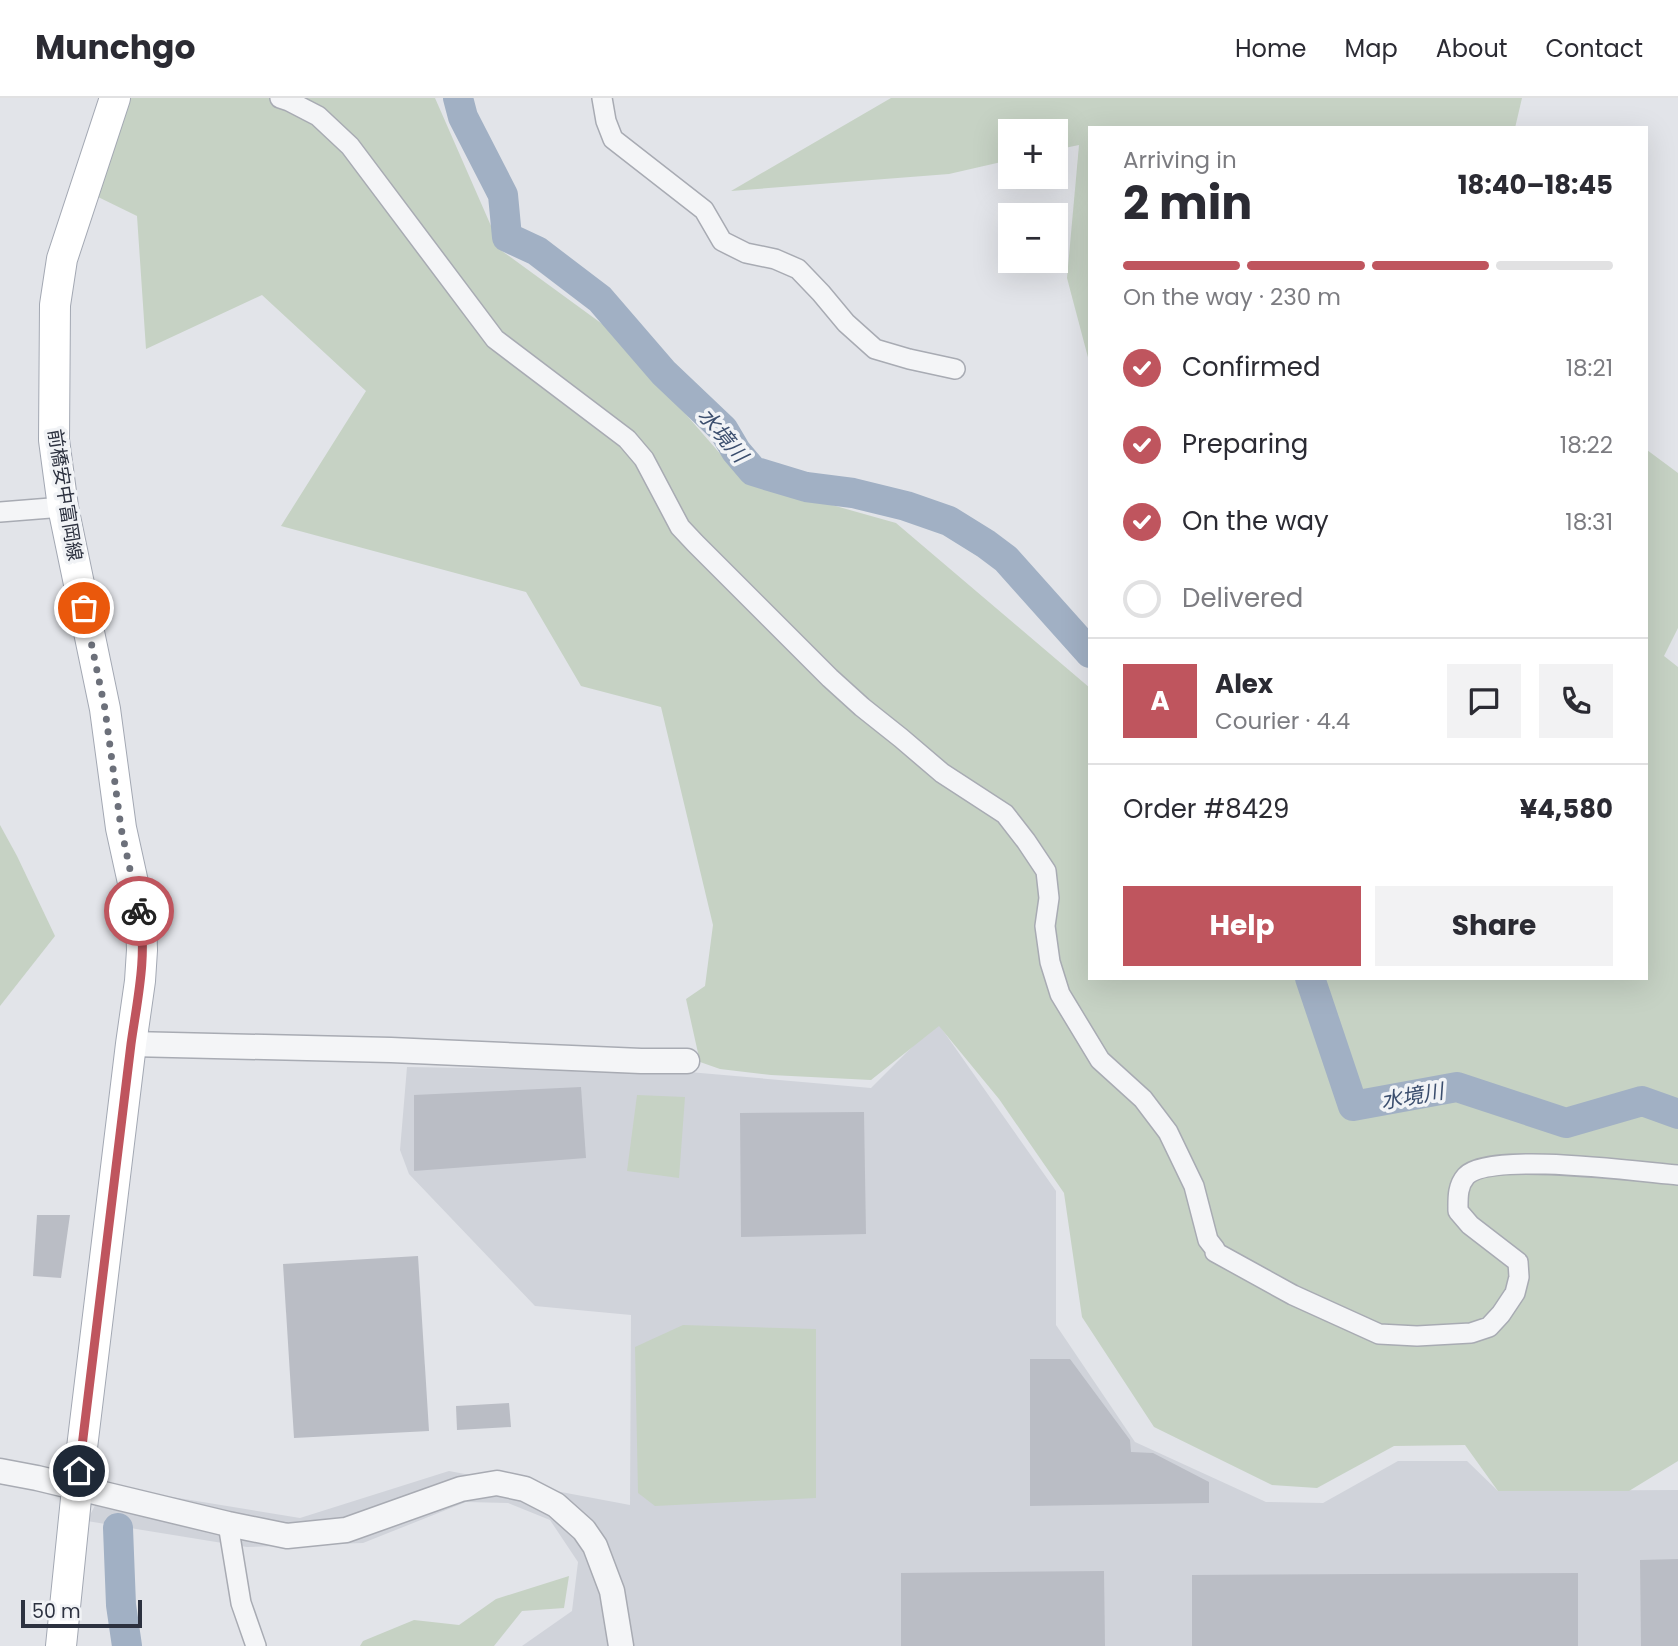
<!DOCTYPE html>
<html lang="en">
<head>
<meta charset="utf-8">
<style>
	:root { --surface:#fff; --page:#f2f2f3; --text:#2b2b33; --muted:#7c7c81; --line:#e1e1e2; --accent:#bf555e }
	body { margin:0; font-family:Poppins,"Noto Sans JP",sans-serif; background:var(--page); color:var(--text); height:100vh; display:flex; flex-direction:column; font-size:26px; white-space:nowrap }
	* { box-sizing:border-box; margin:0 }
	p { font-size:23px; color:var(--muted) }
	.icon { flex:none; width:38px; height:38px; fill:none; stroke:currentColor; stroke-width:2; stroke-linecap:round; stroke-linejoin:round }
	.map { position:relative; flex:1; overflow:hidden }
	.sheet { position:absolute; left:1088px; top:28px; width:560px; height:854px; display:flex; flex-direction:column; background:var(--surface); border-radius:0px; box-shadow:0 7px 28px #0002 }
	.sheet>* { flex:none }
	.fabs { position:absolute; left:998px; top:21px; display:grid; gap:14px }
	.fabs a { display:grid; place-items:center; width:70px; height:70px; border-radius:0px; background:var(--surface); box-shadow:0 7px 28px #0002; font-size:35px }
	.scale { position:absolute; left:21px; bottom:18px; width:121px; box-sizing:border-box; padding-left:7px; border:4px solid #2c313f; border-top:0; font-size:19px; line-height:24px; white-space:nowrap; color:#2c313f; -webkit-text-stroke:5px #f1f3f6; paint-order:stroke }
	.pin { position:absolute; display:grid; place-items:center; width:60px; height:60px; color:#fff; margin:-30px; border:4px solid #fff; border-radius:50%; box-shadow:0 2px 7px #0007 }
	.courier { position:absolute; display:grid; place-items:center; width:70px; height:70px; margin:-35px; border:5px solid #bf555e; border-radius:50%; background:#fff; color:#222; box-shadow:0 2px 9px #0007 }
	.head em { font-style:normal; font-weight:700 }
	.head div { display:flex; flex-direction:column-reverse }
	.head { display:flex; align-items:center; justify-content:space-between; height:119px; padding:0 35px }
	h1 { font-size:46px; font-weight:700; line-height:52px }
	.bar { display:grid; grid-template-columns:repeat(4,1fr); gap:10px 7px; align-content:center; height:84px; padding:0 35px }
	.bar i { height:9px; border-radius:5px; background:var(--line) }
	.bar .active { background:var(--accent) }
	.bar p { grid-column:span 4 }
	.line { display:flex; align-items:center; gap:18px; padding:0 35px; border-top:2px solid var(--line) }
	.line div { flex:1 }
	.round { display:grid; place-items:center; flex:none; width:74px; height:74px; border-radius:0px; background:var(--page) }
	ol { padding:0 35px; list-style:none }
	li { display:flex; align-items:center; gap:21px; height:77px }
	li p { margin-inline-start:auto }
	li .icon { padding:7px; border-radius:50%; background:var(--accent); color:#fff; stroke-width:4 }
	li:last-child { color:var(--muted) }
	li i { width:38px; height:38px; border:4px solid var(--line); border-radius:50% }
	.action { display:flex; gap:14px; margin-top:auto; padding:14px 35px }
	.action a { flex:1; height:80px; border-radius:0px; background:var(--accent); color:#fff; font-size:28px; font-weight:700; line-height:80px; text-align:center }
	.action a+a { background:var(--page); color:var(--text) }
	header { display:flex; align-items:center; gap:42px; box-sizing:border-box; height:98px; padding:0 35px; background:var(--surface); border-bottom:2px solid var(--line) }
	header strong { font-size:33px }
	nav { display:flex; gap:38px; margin-inline-start:auto; font-size:24px }
	.map>svg:first-child { display:block }
</style>
</head>
<body>
<header>
<strong>Munchgo</strong>
<nav><a>Home</a><a>Map</a><a>About</a><a>Contact</a></nav>
</header>
<div class="map">
<svg width="1678" height="1548" viewBox="0 0 1678 1548">
	<rect width="100%" height="100%" fill="#e2e4e9"/>
	<!-- built -->
	<path fill="#d0d3da" d="M937,924l119,169v134l79,117 131,60 57,1 75,-42h69l31,30 180,-1v156h-1156l50,-35 6,-49 -28,-42 -42,-17 -42,-1 -103,41 -116,4 -160,-26 18,-35 195,32 149,-47 181,34 1,-190 -96,-9 -126,-132 -9,-24 7,-83 282,5 182,16z"/>
	<!-- green -->
	<g fill="#c6d2c4">
		<path d="M125,0h310l67,153 114,83 127,146 153,43 194,165v290h557v-528l31,23v155l-14,28 14,11v794l-49,30h-131l-33,-46 -71,1 -77,42 -45,-3 -118,-58 -72,-110 -18,-124 -65,-94 -60,-73 -68,54 -100,-5 -51,-6 -20,-7 -14,-63 19,-13 8,-61 -52,-218 -80,-21 -55,-94 -245,-66 85,-135 -104,-96 -116,54 -9,-133 -43,-21z"/>
		<path d="M891,0h631l-7,30h-425v237l-23,-87 12,-133 -24,5v-19h-45v29l-61,14 -218,17z"/>
		<path d="M0,727l17,31 38,80 -55,70z"/>
		<path d="M637,997l48,2 -6,81 -52,-7z"/>
		<path d="M683,1227l133,4v169l-161,8 -17,-13 -3,-146z"/>
		<path d="M569,1478l-5,32 -42,3 -28,35h-134l3,-5 51,-21 45,5 37,-26z"/>
	</g>
	<g fill="none" stroke-linecap="round" stroke-linejoin="round">
		<!-- river -->
		<g stroke="#a1b0c4" stroke-width="30">
			<path d="M458,0l5,19 40,78 4,42 30,14 63,48 63,73 60,57 13,22 17,20 53,16 47,6 53,13 43,15 37,23 20,15 84,94"/>
			<path d="M1310,880l43,128 104,-19 109,36 76,-22 36,13"/>
			<path d="M118,1430l3,77 6,41"/>
		</g>
	</g>
	<!-- building -->
	<g fill="#babdc5">
		<path d="M581,989l5,71 -172,13v-76z"/>
		<path d="M864,1014l2,122 -125,3 -1,-124z"/>
		<path d="M37,1117h33l-9,63 -28,-2z"/>
		<path d="M418,1158l11,175 -135,7 -11,-174z"/>
		<path d="M1030,1261h40l60,81 1,12 22,1 56,29v21l-179,3z"/>
		<path d="M509,1305l2,24 -54,3 -1,-24z"/>
		<path d="M1678,1461v87h-37l-1,-86z"/>
		<path d="M1104,1473l1,75h-204v-73z"/>
		<path d="M1578,1475v73h-386v-71z"/>
	</g>
	<g fill="none" stroke-linecap="round" stroke-linejoin="round">
		<!-- minor casing -->
		<g stroke="#a8abb3" stroke-width="22">
			<g id="minor">
				<path d="M280,0l9,3 29,15 32,30 145,193 132,100 17,20 36,68 15,16 135,135 32,29 39,31 41,35 63,41 21,27 20,30 3,27 -4,28 5,36 10,32 40,66 43,39 25,33 26,54 14,54 7,9v3l78,43 86,39 38,2 54,-3 18,-6 12,-13 14,-21 4,-16 -1,-15 -48,-37 -12,-14c0,-12 -1,-25 8,-35 23,-25 175,-4 212,-1"/>
				<path d="M602,0l4,23 7,18 91,71 18,31 24,12 29,6 23,10 23,24 25,30 29,26 34,10 46,10"/>
				<path d="M0,414l63,-5"/>
				<path d="M228,1426l13,79 15,43"/>
			</g>
		</g>
		<!-- tertiary casing -->
		<g stroke="#a8abb3" stroke-width="27">
			<g id="tertiary">
				<path d="M131,946l260,6 250,11h46"/>
				<path d="M0,1373l37,7 191,46 59,12 59,-6 115,-41 36,-6 28,6 31,16 28,25 11,16 17,45 9,55"/>
			</g>
		</g>
		<!-- primary casing -->
		<g stroke="#a3a8b3" stroke-width="32">
			<path id="primary" d="M61,1548l16,-157 54,-445 9,-63 2,-31 -1,-31 -20,-91 -16,-119 -42,-202 -9,-67 1,-135 7,-46 53,-161"/>
		</g>
		<!-- minor -->
		<use href="#minor" stroke="#f4f5f7" stroke-width="19"/>
		<!-- tertiary -->
		<use href="#tertiary" stroke="#f4f5f7" stroke-width="24"/>
		<!-- primary -->
		<use href="#primary" stroke="#fff" stroke-width="30"/>
	</g>
	<g fill="none" stroke-linecap="round" stroke-linejoin="round">
		<!-- done -->
		<path stroke="#6c707a" stroke-width="7" stroke-dasharray="0 12.6" d="M84,510l21,101 16,119 18,83"/>
		<!-- route -->
		<path stroke="#bf555e" stroke-width="9" d="M79,1373l52,-427c6,-43 17,-90 8,-133"/>
	</g>
	<g text-anchor="middle" dominant-baseline="central" stroke-width="7" stroke-linejoin="round" paint-order="stroke">
		<!-- street labels -->
		<g font-size="19" fill="#2c313f" stroke="#f1f3f6">
			<text transform="translate(65 397) rotate(81)">前橋安中富岡線</text>
		</g>
		<!-- water labels -->
		<g font-size="21" font-style="italic" fill="#3b4e6e" stroke="#f1f3f6">
			<text transform="translate(723 337) rotate(50)">水境川</text>
			<text transform="translate(1412 998) rotate(-10)">水境川</text>
		</g>
	</g>
</svg>
<div class="fabs">
<a>+</a>
<a>−</a>
</div>
<div class="scale">50 m</div>
<div class="pin" style="left:84px;top:510px;background:#ea580c"><svg class="icon" aria-label="bag" viewBox="0 0 24 24"><path d="M5 8h14l-1 12H6zM9 8a3 3 0 0 1 6 0"/></svg></div>
<div class="pin" style="left:79px;top:1373px;background:#1f2937"><svg class="icon" aria-label="home" viewBox="0 0 24 24"><path d="M3 11l9-7 9 7M6 9v11h12V9"/></svg></div>
<div class="courier" style="left:139px;top:813px"><svg class="icon" aria-label="bike" viewBox="0 0 24 24"><circle cx="6" cy="16" r="4"/><circle cx="18" cy="16" r="4"/><path d="M6 16l4-8h5l3 8M10 8l3 8H6M13 5h3"/></svg></div>
<section class="sheet">
<div class="head"><div><h1>2 min</h1><p>Arriving in</p></div><em>18:40–18:45</em></div>
<div class="bar"><i class="active"></i><i class="active"></i><i class="active"></i><i></i><p>On the way · 230 m</p></div>
<ol>
<li><svg class="icon" aria-label="check" viewBox="0 0 24 24"><path d="M5 12l5 5 9-10"/></svg>Confirmed<p>18:21</p></li>
<li><svg class="icon" aria-label="check" viewBox="0 0 24 24"><path d="M5 12l5 5 9-10"/></svg>Preparing<p>18:22</p></li>
<li><svg class="icon" aria-label="check" viewBox="0 0 24 24"><path d="M5 12l5 5 9-10"/></svg>On the way<p>18:31</p></li>
<li><i></i>Delivered</li>
</ol>
<div class="line" style="height:126px"><b class="round" style="background:var(--accent);color:#fff">A</b><div><b>Alex</b><p>Courier · 4.4</p></div><a class="round"><svg class="icon" aria-label="chat" viewBox="0 0 24 24"><path d="M4 5h16v11H9l-5 4z"/></svg></a><a class="round"><svg class="icon" aria-label="phone" viewBox="0 0 24 24"><path d="M5 4h4l2 5-3 2q2 4 5 5l2-3 5 2v4C11 20 4 13 5 4z"/></svg></a></div>
<div class="line" style="height:91px"><div>Order #8429</div><b>¥4,580</b></div>
<div class="action"><a>Help</a><a>Share</a></div>
</section>
</div>
</body>
</html>
